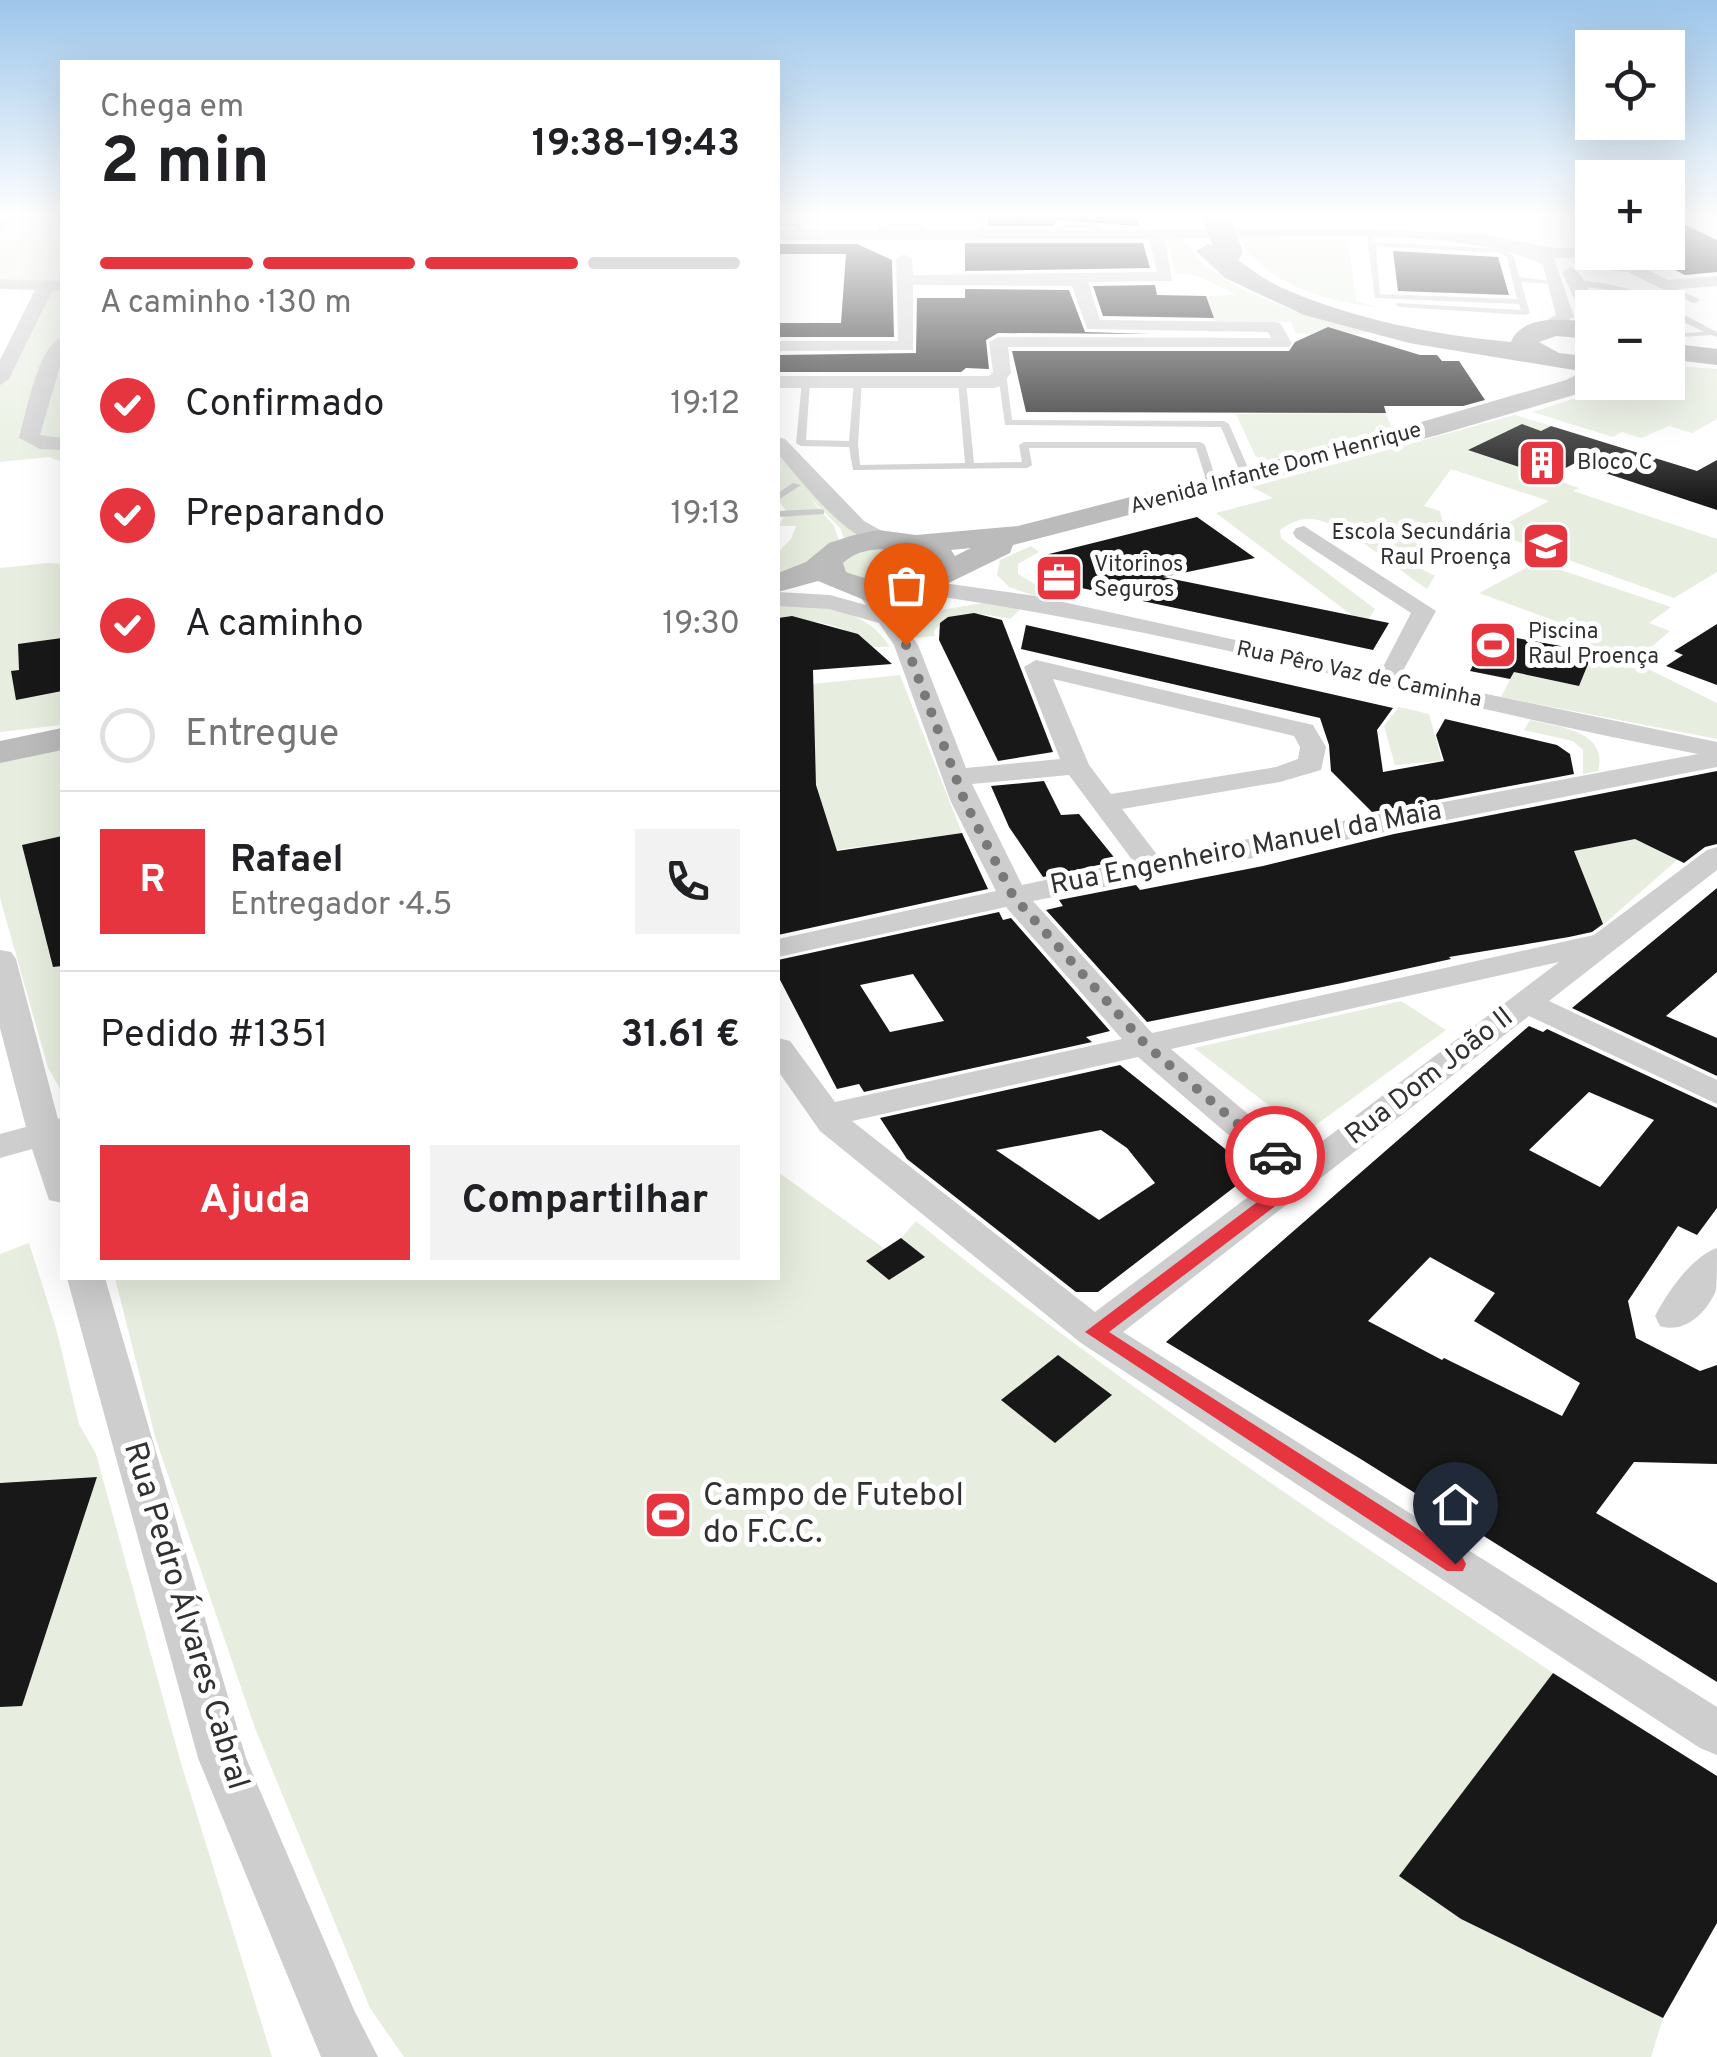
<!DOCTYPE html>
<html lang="pt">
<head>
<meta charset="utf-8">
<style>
	:root { --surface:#fff; --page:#f2f2f2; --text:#202124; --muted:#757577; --line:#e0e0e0; --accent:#e73540 }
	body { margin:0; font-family:Overpass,sans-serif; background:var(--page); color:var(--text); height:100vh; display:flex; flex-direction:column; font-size:38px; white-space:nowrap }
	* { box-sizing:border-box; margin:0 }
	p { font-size:32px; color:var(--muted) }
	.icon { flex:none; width:55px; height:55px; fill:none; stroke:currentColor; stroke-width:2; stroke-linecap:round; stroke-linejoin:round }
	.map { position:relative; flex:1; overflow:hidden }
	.drawer { position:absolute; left:60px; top:60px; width:720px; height:1220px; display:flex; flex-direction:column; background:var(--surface); border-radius:0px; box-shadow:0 10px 40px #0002 }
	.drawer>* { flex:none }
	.tools { position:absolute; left:1575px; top:30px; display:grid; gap:20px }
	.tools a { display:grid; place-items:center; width:110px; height:110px; border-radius:0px; background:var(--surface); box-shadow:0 10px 40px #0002; font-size:50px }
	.pin { position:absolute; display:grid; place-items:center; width:85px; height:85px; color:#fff; margin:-102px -42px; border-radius:50% 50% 50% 0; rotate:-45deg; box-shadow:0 0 10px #0007 }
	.pin .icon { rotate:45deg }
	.courier { position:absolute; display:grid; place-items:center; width:100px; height:100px; margin:-50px; border:8px solid #e73540; border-radius:50%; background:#fff; color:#222; box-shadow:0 2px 12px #0007 }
	.head em { font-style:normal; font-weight:700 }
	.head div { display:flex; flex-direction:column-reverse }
	.head { display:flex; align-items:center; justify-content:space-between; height:170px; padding:0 40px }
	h1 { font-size:65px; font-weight:700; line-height:75px }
	.bar { display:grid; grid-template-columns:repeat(4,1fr); gap:15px 10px; align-content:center; height:120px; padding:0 40px }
	.bar i { height:12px; border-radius:8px; background:var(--line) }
	.bar .selected { background:var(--accent) }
	.bar p { grid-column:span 4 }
	.line { display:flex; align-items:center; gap:25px; padding:0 40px; border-top:2px solid var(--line) }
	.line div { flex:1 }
	.round { display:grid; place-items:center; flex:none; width:105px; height:105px; border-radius:0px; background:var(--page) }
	ol { padding:0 40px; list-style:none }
	li { display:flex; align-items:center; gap:30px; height:110px }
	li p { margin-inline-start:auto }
	li .icon { padding:10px; border-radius:50%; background:var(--accent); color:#fff; stroke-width:4 }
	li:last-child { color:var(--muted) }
	li i { width:55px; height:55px; border:5px solid var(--line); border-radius:50% }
	.primary-button { display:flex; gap:20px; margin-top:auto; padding:20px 40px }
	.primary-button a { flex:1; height:115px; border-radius:0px; background:var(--accent); color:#fff; font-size:40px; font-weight:700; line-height:115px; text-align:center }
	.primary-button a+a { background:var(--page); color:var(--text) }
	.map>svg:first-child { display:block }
</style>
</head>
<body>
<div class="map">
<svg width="1717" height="2057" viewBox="0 0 1717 2057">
	<rect width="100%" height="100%" fill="#fff"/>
	<!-- green -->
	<g fill="#e7eedf">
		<path d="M27,214h35v68l-62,-3v-43z"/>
		<path d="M1239,237l109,1 8,63 24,7c-48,-6 -118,-23 -141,-71z"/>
		<path d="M1166,238h15l23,27 37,24 56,23 74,20 -28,4 -47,-3 -5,-11 -76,-1 -9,-25 31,-1 -39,-19 -22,-3z"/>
		<path d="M47,284l15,2v55l-10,22 10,1v98l-13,-5 -49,5v-83z"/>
		<path d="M1675,366l42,3v50l-25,14 -23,-7 -28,12 -19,-6 -9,5 -81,-25 91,-29 45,-1v-13z"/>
		<path d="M1385,413l8,16 -124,31 -13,-3 -20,-43z"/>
		<path d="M1515,415l36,11 -10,5 -19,-7 27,53 30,11 -6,3 144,48v33l-43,26 -183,-66 58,-31 -98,-32 -27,37 16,5 3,13 -39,36 31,16 -8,13c-29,-19 -76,-61 -109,-69 -15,-3 -27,2 -38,10l1,8 94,71 -10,16 -149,-112 57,-15 -21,-11z"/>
		<path d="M778,443l45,51 -7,2 45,42 -16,3 -5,-13 -32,-32 26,30 8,23 -41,28 -23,6v-31l13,-13 5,-13h-18l9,-14 -9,-12z"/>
		<path d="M1031,546l8,6 -21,12v10l23,14 -6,8 -26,-9 -12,-12 3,-15z"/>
		<path d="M886,547l29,5 13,9v10l-31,14 -51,-10 -4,-12 11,-10z"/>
		<path d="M1537,562l134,45 -22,16 21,8 -36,31 83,41v36l-216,-42 13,-25 65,14 14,-34 -43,-20 8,-10 -79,-29z"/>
		<path d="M49,563l13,1v161l-62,7v-164z"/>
		<path d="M984,603l38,5 -12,11c-29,-6 -55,-11 -76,12l1,5 -21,2v-9l26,-19z"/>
		<path d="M778,606c43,0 87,1 112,41h-17c-25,-21 -50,-25 -83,-28l1,-3 -13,2z"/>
		<path d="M900,675l62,158 -126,17 -20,-64 -3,-102z"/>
		<path d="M1399,707l30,7 13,47 -47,4 -11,-39z"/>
		<path d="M1530,720c29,7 79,11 68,51l-15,3v-24l-10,-9 -49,-11z"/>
		<path d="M62,746v346l-14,-24 -48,-170v-138z"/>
		<path d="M1621,832l56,28 -74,65 -29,-74 23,-5z"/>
		<path d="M1401,1001l45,29 -141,103 -111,-85z"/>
		<path d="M778,1172l107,77 -19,12 23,19 35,-23 -23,-19 15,-17c202,164 421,307 637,452l-153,203 61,43 202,99 -12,39h-1247l-34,-49 -115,-280 -99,-288 -41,-162h663z"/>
		<path d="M29,1243l27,85 23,96 17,30 84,306 92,297h-272v-350l22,-2 75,-228 -97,6v-229z"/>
	</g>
	<!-- building -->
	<g fill="#181818" fill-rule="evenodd">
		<path d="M1115,214l21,2 3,10 -82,-6 -4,6h-65v-10z"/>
		<path d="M1686,225l31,15v32l-32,3 -36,-18 19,-2v-29z"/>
		<path d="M965,243h178l7,25 -185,3z"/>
		<path d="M778,244h79l35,16 2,77h-116v-14h63l5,-69h-68z"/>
		<path d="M1393,251l105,6 11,38 -111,-4z"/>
		<path d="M1155,285l2,10 49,1 8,22 -111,-2 -10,-30z"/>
		<path d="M965,289l104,1 16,42 66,2 -153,-1 -12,7 3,29 -23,-1 -5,4h-183v-17l138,-2 1,-55h48z"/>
		<path d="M1328,327l92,28h17l5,6h17l26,39 -22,6h-79l2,7 -360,-1 -14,-61h277l6,-9z"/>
		<path d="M1522,424l19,7 10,-5 146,45 20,-11v50l-142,-47 -26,14 -81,-27z"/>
		<path d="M1197,517l58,41 -92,19 226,46 -16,27 -334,-71 5,-21 5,-4z"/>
		<path d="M974,613l28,7 51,132 -55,9 -59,-121 1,-17 8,-6z"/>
		<path d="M792,616l66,18 34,30 -79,6 3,115 21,66 125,-18 26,56 -210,46v-317z"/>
		<path d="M1717,624v61l-51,-19 17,-11 -9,-4z"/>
		<path d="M1026,625l367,83 -16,22 6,42 61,-11 -8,-26 9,-16 112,26 13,9 4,20 -202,38 -41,-41 -2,-26 -9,-27 -299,-69z"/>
		<path d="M1490,633l103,19 -14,34 -65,-14 -4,7 -40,-8z"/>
		<path d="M62,638v53l-46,9 -5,-29 8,-1 -1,-26z"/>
		<path d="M1717,771v73l-12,3 -21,16 -49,-24 -61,12 29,73 -11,8 -23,5 -120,20 2,2 -109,24 -195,39 -101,-112 17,-4 -4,-6 77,-15 4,5 123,-24 131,-32z"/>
		<path d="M1044,781l17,34 18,-1 38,47 -74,16 -34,-50 -18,-41z"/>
		<path d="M62,836v130l-9,1 -31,-122z"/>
		<path d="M1717,888v84l-51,44 51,22v38l-145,-68z"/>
		<path d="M999,912l4,8 8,-2 99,113 -24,6 6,5 -228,50 -5,-8 -22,5 -59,-113v-16zM913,974l31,47 -54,11 -30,-47z"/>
		<path d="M1529,1026l14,6 4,-3 170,79v100l-20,27 -19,-9 -50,75 8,37 64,33 17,-6v99l-83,-2 -38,51 121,70v99l-358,-224 -193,-116zM1589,1092l65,28 -54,67 -71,-37zM1430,1257l65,36 -21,28 106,62 -18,33 -118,-58 -2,2 -74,-39z"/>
		<path d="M1120,1065l134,107 -156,120h-22l-169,-133 -27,-41zM1101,1130l26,18 28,35 -56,37 -103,-70z"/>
		<path d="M901,1238l24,19 -36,23 -23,-19z"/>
		<path d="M1058,1355l54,40 -57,48 -54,-43z"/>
		<path d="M97,1477l-75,229 -22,1v-224z"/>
		<path d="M1553,1673l164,103v147l-54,95 -202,-99 -62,-43z"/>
	</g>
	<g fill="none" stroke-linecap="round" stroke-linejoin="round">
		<!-- service -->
		<g fill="#cecece" fill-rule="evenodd">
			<path d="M977,214h7l1,22 -7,-2z"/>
			<path d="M778,222l26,1 -2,12 -4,2 -4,-2 3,-8 -19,-1z"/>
			<path d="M879,223h45v12l-7,2v-10h-32l-3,10h-6z"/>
			<path d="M1057,224h39l4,2 2,8 -7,2 -2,-8h-29l2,6 -4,2 -4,-2z"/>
			<path d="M1371,236l4,6 126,7 13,7 5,21 39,5 -4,2 -33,-2 9,31 -4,2 -126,-8 -4,-2 1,-2 124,7 -2,-6 -144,-6 -8,-60zM1376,246l123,7 8,4 10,42 -137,-5z"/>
			<path d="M1577,281c31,1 59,7 84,24l-7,2 -26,-13 -22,7 1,7h-8v-10l22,-6 -47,-7z"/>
			<path d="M1664,283l35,16 1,2 -7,2 -32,-16z"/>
			<path d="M1686,316l31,16v5l-6,-2 -43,3v-4l36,-2 -22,-11 -14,-1 3,-3z"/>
			<path d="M1002,370l4,3 6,47 212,1 5,3 23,53 -5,3 -5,-3 -21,-50 -216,-2 -7,-52z"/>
			<path d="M806,378l4,3 -4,59 43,1 5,-60 4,-3 4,3 -4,63 2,21 105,-2 -7,-81 4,-3 4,3 8,81 48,-1 -3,-17 5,-3h176l5,3 13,41 -5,3 -5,-3 -12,-38h-167l3,17 -5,3 -174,2 -4,-23 -48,-1 -5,-3 6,-62z"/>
			<path d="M793,483l8,2 -23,15v-7z"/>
			<path d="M820,509l4,1v4l-46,3v-6z"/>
		</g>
		<!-- minor -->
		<g fill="#cecece" fill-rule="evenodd">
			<path d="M1370,229l110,5 76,14 36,-1v5h8l-8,5 -38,1 20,59 -33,18 -6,-1v-8l21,-11 -13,-50c-84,-42 -280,-26 -378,-26l7,42 -84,1 12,38 174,2 6,1 12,20 -3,4h-281l3,26 -10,13 -7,2h-216v-12h211l4,-4 -4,-30 9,-5 273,1 -3,-6 -181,-3 -15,-43 -159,-1v65l-135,1v-10h120l-2,-82 8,-5 8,5 1,16 244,-3 -8,-33 -371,1v-10z"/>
			<path d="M1605,261l32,3 30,16 50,-4v10l-53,4 -36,-18 -29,-3v-6z"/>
			<path d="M1570,267c21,10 22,39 22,57l-9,-5 -21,-47z"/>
			<path d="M0,279l62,2v10h-10l-43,88 -9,6v-25l35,-70 -35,-1z"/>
			<path d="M62,337v22l-22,76 22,3v12l-22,-1 -21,-11c7,-24 19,-92 43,-101z"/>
			<path d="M778,437l7,2 79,82 34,19 -3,5c-40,9 -93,-64 -117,-91z"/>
			<path d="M1304,526l132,85 -36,65 317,66v25l-684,134 119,132 442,-98 113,-85 10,-3v23l-168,131 168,79v24l-188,-88 -406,316 594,375v48l-17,-7 -619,-405 -261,-212 -42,-60v-33l12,3 45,61 287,-63 -116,-132 -228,50v-18l218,-48 -45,-89 -57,-157 -15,-22 -50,-14 -51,-3v-14l52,3 36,10 -9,-13 12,-7 8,2 41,58 48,123 94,-9 -36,-92 12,-7 277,65 13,22 -5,23 -41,12 -158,27 36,47 540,-102c-259,-49 -514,-123 -776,-160l-12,-7 12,-7 114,16 340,75 8,-6 27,-52 -115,-75 -3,-5 3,-5zM1053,679l241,57 6,11 -2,12 -22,8 -165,27 -22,-29zM1069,775l64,86 -111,24 -50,-101zM1559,962l-259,196 -129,-109zM1138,1057l138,119 -181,136 -243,-191z"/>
			<path d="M0,950l11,2 5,7 42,160 4,-1v85l-13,-3 -17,-51 -32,9v-24l26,-7 -26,-99z"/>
			<path d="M1717,1248c0,12 0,31 -1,42 -9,23 -32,44 -56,36l-5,-10c12,-23 37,-60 62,-68z"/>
			<path d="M67,1278h38l141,480 108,252 24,47h-57l-123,-299z"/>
		</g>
		<!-- tertiary -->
		<path fill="#cecece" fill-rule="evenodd" d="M5,214h20l-25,21v-16z"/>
		<!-- secondary -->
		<g fill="#bbb" fill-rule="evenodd">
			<path d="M1592,367v15h6l-14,10 -146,43 -425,110 -3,8 -94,46 -47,3 -51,-21 -40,11v-19l28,-11 23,-19 25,-8 24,-5 38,5 102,-9 400,-103 148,-43zM971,548l-16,8 -4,-6zM892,549l16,2 29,15c-33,16 -57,19 -91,6l-3,-9c14,-13 30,-14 49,-14z"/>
			<path d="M62,728v22l-62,13v-22z"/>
		</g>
		<!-- primary -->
		<g fill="#a9a9a9" fill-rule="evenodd">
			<path d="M1208,244c19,4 49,33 72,43 71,32 154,48 231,55 11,-28 56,-23 81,-19v16l-36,-3 -17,6 20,11 33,4v16l-183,-30 -105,-28 -79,-37 -29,-27z"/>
			<path d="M1668,343l49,6v16l-49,-6z"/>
		</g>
		<!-- primary-bridge -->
		<path stroke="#a9a9a9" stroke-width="26" d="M1214,214l15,37"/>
	</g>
	<!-- sky -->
	<linearGradient id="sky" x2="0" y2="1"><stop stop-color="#9dc6ea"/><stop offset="0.43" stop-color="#fff"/><stop offset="1" stop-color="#fff" stop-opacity="0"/></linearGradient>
	<rect width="1717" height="502" fill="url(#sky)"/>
	<!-- route -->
	<path fill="#e73540" d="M1275,1150l32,23v9l-198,150 354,226 3,6 -3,7h-16l-362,-239 204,-154 -23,-22z"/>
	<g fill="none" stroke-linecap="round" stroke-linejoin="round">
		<!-- done -->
		<path stroke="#797979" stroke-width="10" stroke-dasharray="0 18" d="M906,645l59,157 48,94 132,148 130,112"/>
	</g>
	<!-- icons -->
	<defs>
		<g id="building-square" transform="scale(2.5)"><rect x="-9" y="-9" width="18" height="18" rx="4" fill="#e73540" stroke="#fff"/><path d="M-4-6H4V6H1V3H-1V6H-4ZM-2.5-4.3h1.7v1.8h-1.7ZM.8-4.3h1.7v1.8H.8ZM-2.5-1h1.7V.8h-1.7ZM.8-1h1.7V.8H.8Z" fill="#fff"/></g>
		<g id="school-square" transform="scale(2.5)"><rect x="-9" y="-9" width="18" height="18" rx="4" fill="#e73540" stroke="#fff"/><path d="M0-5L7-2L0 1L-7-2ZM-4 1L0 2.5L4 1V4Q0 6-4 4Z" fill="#fff"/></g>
		<g id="office-square" transform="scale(2.5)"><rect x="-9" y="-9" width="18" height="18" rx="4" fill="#e73540" stroke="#fff"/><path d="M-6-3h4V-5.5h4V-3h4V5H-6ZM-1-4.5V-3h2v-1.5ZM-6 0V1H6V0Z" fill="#fff"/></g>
		<g id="stadium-square" transform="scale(2.5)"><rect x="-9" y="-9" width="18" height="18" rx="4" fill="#e73540" stroke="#fff"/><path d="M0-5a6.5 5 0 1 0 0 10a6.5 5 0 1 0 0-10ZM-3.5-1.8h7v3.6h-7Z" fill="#fff"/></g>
	</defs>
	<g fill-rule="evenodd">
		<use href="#building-square" x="1542" y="463"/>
		<use href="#school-square" x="1546" y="546"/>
		<use href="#office-square" x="1059" y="578"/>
		<use href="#stadium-square" x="1493" y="645"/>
		<use href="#stadium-square" x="668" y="1515"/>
	</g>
	<g text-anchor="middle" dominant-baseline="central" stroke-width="10" stroke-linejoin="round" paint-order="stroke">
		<!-- far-poi labels -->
		<g font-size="22" fill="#313131" stroke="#fff" text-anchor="start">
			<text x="1577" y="463">Bloco C</text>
			<text x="1511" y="533" text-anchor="end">Escola Secundária<tspan x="1511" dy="25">Raul Proença</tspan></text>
			<text x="1094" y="565">Vitorinos<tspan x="1094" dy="25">Seguros</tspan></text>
			<text x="1528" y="632">Piscina<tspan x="1528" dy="25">Raul Proença</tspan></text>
		</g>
		<!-- far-street labels -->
		<g font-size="22" fill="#313131" stroke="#fff">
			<text transform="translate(1276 469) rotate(-15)">Avenida Infante Dom Henrique</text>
			<text transform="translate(1359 675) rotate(12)">Rua Pêro Vaz de Caminha</text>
		</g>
		<!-- street labels -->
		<g font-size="28" fill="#313131" stroke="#fff">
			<text transform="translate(1246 849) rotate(-11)">Rua Engenheiro Manuel da Maia</text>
			<text transform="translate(1430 1077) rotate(-38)">Rua Dom João II</text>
		</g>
		<!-- near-poi labels -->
		<g font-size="32" fill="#313131" stroke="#fff" text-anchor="start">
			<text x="703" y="1497">Campo de Futebol<tspan x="703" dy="37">do F.C.C.</tspan></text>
		</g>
		<!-- near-street labels -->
		<g font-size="32" fill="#313131" stroke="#fff">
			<text transform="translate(185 1616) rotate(73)">Rua Pedro Álvares Cabral</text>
		</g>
	</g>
</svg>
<div class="tools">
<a><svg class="icon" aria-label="locate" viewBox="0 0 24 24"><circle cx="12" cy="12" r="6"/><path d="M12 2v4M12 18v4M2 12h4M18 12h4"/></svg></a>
<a>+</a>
<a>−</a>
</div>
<div class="pin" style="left:906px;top:645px;background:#ea580c"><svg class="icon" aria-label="bag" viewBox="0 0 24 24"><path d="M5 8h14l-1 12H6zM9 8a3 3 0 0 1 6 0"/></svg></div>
<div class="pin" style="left:1455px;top:1564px;background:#1f2937"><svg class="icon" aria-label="home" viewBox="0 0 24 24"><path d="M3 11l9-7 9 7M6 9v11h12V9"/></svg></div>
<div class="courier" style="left:1275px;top:1156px"><svg class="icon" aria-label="car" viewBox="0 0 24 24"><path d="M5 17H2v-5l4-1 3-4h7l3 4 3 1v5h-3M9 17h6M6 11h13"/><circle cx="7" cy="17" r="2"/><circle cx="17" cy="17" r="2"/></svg></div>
<section class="drawer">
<div class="head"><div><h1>2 min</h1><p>Chega em</p></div><em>19:38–19:43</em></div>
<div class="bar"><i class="selected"></i><i class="selected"></i><i class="selected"></i><i></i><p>A caminho · 130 m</p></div>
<ol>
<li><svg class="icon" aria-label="check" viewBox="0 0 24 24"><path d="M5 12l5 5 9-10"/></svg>Confirmado<p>19:12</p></li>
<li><svg class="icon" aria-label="check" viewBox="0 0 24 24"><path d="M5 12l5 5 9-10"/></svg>Preparando<p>19:13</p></li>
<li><svg class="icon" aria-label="check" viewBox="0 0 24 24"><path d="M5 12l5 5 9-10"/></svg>A caminho<p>19:30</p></li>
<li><i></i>Entregue</li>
</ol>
<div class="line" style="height:180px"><b class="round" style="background:var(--accent);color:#fff">R</b><div><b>Rafael</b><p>Entregador · 4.5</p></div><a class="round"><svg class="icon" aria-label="phone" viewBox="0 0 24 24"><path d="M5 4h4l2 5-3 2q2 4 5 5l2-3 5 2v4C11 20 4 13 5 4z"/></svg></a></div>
<div class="line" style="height:130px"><div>Pedido #1351</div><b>31.61 €</b></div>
<div class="primary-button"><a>Ajuda</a><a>Compartilhar</a></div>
</section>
</div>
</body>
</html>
